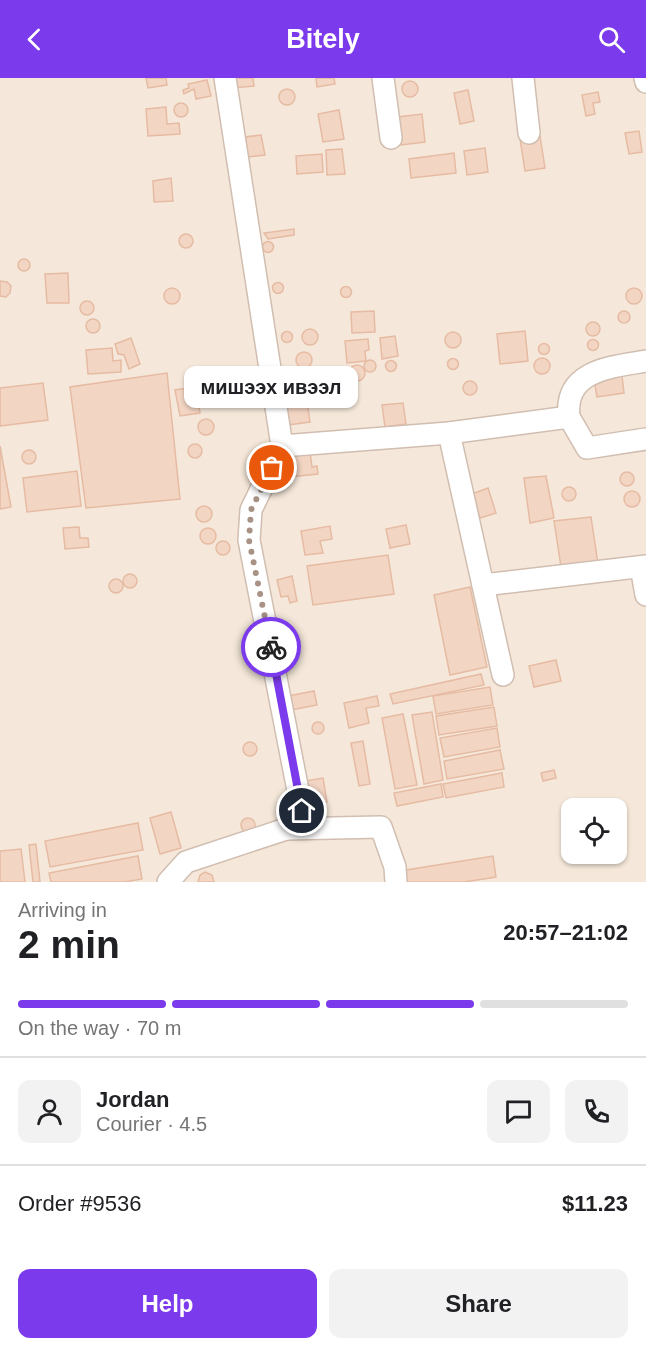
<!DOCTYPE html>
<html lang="en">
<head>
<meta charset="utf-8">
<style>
	:root { --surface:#fff; --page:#f2f2f2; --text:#202124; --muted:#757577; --line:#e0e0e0; --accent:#7c3aed }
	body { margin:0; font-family:Helvetica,sans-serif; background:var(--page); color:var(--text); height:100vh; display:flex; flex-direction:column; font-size:22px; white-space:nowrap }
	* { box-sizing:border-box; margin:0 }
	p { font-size:20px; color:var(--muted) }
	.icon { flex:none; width:33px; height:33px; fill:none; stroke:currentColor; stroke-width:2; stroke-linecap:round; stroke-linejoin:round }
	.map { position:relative; height:804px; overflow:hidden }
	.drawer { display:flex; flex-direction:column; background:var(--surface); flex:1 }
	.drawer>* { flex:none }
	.fabs { position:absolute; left:561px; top:720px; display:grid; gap:12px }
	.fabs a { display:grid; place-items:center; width:66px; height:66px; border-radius:12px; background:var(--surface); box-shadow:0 2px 4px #0004; font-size:30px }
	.pin { position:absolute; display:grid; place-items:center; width:51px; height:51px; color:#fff; margin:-26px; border:3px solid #fff; border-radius:50%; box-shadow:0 2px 6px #0007 }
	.courier { position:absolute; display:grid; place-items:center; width:60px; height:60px; margin:-30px; border:4px solid #7c3aed; border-radius:50%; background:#fff; color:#222; box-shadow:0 2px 8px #0007 }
	.bubble { position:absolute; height:42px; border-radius:12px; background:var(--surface); box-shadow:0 2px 4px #0004; font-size:20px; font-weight:700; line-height:42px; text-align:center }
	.overview em { font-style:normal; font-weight:700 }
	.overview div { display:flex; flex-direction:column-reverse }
	.overview { display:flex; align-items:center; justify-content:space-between; height:102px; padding:0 18px }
	h1 { font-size:39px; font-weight:700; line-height:45px }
	.bar { display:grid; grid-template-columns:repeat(4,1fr); gap:9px 6px; align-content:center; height:72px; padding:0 18px }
	.bar i { height:8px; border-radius:4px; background:var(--line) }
	.bar .on { background:var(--accent) }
	.bar p { grid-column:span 4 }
	.line { display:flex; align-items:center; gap:15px; padding:0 18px; border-top:2px solid var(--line) }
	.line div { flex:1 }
	.round { display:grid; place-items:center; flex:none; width:63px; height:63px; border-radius:12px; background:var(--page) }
	.button { display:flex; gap:12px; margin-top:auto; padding:12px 18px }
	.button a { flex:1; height:69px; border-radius:12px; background:var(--accent); color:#fff; font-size:24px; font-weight:700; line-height:69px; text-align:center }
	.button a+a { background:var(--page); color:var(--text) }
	header { display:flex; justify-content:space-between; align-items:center; height:78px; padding:0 18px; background:var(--accent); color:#fff; font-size:27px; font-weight:700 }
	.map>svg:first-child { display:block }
</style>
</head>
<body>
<header><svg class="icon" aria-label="back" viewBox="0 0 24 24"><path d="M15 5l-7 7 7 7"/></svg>Bitely<svg class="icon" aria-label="search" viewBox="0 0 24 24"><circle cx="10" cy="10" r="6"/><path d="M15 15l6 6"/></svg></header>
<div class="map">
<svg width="646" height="804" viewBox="0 0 646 804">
	<rect width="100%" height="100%" fill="#fdf6ec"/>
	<!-- residential -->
	<path fill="#f5e8da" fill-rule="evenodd" d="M0,0h646v804h-646zM572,730h44v46h-44z"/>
	<!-- building -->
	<g fill="#f3d5c3" stroke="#e6bba3" stroke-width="1.5">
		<path d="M146,0h20l1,7 -19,3z"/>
		<path d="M233,0h20l1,8 -21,2z"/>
		<path d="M316,0h18l1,6 -18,3z"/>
		<path d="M207,2l4,16 -15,3 -2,-10 -10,5 -1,-4 6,-2 -1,-4z"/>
		<circle cx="410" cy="11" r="8"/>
		<circle cx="287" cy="19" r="8"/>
		<path d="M468,12l6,31 -14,3 -6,-31z"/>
		<path d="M598,14l2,10 -7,1 2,11 -9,2 -4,-21z"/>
		<circle cx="181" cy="32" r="7"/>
		<path d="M166,29l1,17 12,-1 1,11 -32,2 -2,-27z"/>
		<path d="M339,32l5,29 -21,3 -5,-28z"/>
		<path d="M422,36l3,28 -24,3 -3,-28z"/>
		<path d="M639,53l3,21 -13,2 -4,-21z"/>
		<path d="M261,57l4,20 -17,2 -3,-20z"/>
		<path d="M540,58l5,32 -20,3 -5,-32z"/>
		<path d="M485,70l3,24 -21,3 -3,-24z"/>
		<path d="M342,71l3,25 -18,1 -1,-25z"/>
		<path d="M454,75l2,20 -45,5 -2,-19z"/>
		<path d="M322,76l1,18 -26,2 -1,-18z"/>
		<path d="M171,100l2,23 -19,1 -1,-21z"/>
		<path d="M294,151v6l-26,4 -4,-6z"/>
		<circle cx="186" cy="163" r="7"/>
		<circle cx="268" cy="169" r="5.5"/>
		<circle cx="24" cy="187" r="6"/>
		<path d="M68,195l1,30h-22l-2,-29z"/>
		<path d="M0,203l7,1 4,4 -1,7 -4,4 -6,-1z"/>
		<circle cx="278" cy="210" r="5.5"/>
		<circle cx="346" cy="214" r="5.5"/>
		<circle cx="172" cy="218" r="8"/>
		<circle cx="634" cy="218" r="8"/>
		<circle cx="87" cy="230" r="7"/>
		<circle cx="624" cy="239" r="6"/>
		<path d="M374,233l1,21 -23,1 -1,-21z"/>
		<circle cx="93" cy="248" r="7"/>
		<circle cx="593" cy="251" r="7"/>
		<circle cx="310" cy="259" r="8"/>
		<path d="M525,253l3,30 -28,3 -3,-30z"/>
		<circle cx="287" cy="259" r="5.5"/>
		<circle cx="453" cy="262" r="8"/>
		<path d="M395,258l3,20 -16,3 -2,-21z"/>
		<path d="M131,260l9,26 -11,5 -5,-14 -6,-1 -3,-10z"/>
		<path d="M368,261l1,11 -4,1 1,10 -19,2 -2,-22z"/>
		<circle cx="593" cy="267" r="5.5"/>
		<circle cx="544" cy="271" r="5.5"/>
		<path d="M112,270l1,13 8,-1v12l-33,2 -2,-24z"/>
		<circle cx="304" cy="282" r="8"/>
		<circle cx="542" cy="288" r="8"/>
		<circle cx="453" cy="286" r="5.5"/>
		<circle cx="370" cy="288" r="6"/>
		<circle cx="391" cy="288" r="5.5"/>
		<circle cx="357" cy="295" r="8"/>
		<path d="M167,295l13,126 -94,9 -16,-121z"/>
		<path d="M622,298l2,17 -27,4 -3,-17z"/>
		<circle cx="294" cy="305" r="7"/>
		<circle cx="470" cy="310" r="7"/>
		<path d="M43,305l5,37 -48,6v-38z"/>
		<path d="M196,309l4,26 -20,3 -5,-26z"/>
		<path d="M307,324l3,20 -22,3 -3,-21z"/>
		<path d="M403,325l3,21 -21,3 -3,-22z"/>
		<circle cx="206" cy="349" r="8"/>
		<circle cx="195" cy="373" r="7"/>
		<path d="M0,368l11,61 -11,2z"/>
		<circle cx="29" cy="379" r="7"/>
		<path d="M310,374l2,15 5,-1 1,8 -28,3 -2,-23z"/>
		<path d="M77,393l4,35 -54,6 -4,-34z"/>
		<circle cx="627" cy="401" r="7"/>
		<path d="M546,398l8,42 -24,5 -6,-45z"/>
		<circle cx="569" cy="416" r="7"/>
		<path d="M488,410l8,25 -16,5 -8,-24z"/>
		<circle cx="632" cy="421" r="8"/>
		<circle cx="204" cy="436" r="8"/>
		<path d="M591,439l7,47 -37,3 -7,-46z"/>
		<path d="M406,447l4,19 -20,4 -4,-19z"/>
		<path d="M330,448l2,13 -12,2 3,12 -18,2 -4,-24z"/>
		<path d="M79,449l1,11h8l1,9 -24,2 -2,-21z"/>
		<circle cx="208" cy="458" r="8"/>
		<circle cx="223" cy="470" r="7"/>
		<path d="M388,477l6,39 -81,11 -6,-39z"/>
		<circle cx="130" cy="503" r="7"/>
		<path d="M292,498l5,25 -7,2 -2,-7 -7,1 -4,-17z"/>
		<circle cx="116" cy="508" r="7"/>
		<path d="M470,509l17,80 -37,8 -16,-80z"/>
		<path d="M556,582l5,21 -27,6 -5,-21z"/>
		<path d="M481,596l3,11 -91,19 -3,-10z"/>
		<path d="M490,609l3,18 -57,9 -3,-18z"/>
		<path d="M314,613l3,14 -26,5 -3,-14z"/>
		<path d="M377,618l2,10 -13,2 3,15 -20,5 -5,-25z"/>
		<path d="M494,629l3,19 -58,9 -3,-19z"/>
		<path d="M432,634l11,68 -19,4 -12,-69z"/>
		<path d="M403,636l14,71 -22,4 -13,-71z"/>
		<circle cx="318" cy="650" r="6"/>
		<path d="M497,650l3,19 -56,10 -4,-19z"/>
		<path d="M363,663l7,43 -11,2 -8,-43z"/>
		<circle cx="250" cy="671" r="7"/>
		<path d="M500,672l4,19 -57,10 -3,-18z"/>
		<path d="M554,692l2,8 -13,3 -2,-8z"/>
		<path d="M502,695l2,14 -58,11 -3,-14z"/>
		<path d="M323,700l4,24 -18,3 -4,-24z"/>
		<path d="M441,706l2,13 -46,9 -3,-13z"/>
		<path d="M171,734l10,36 -21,6 -10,-36z"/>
		<circle cx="248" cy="747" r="7"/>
		<path d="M138,745l5,27 -93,17 -5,-26z"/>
		<path d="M36,766l4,38h-7l-4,-37z"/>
		<path d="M21,771l4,33h-25v-31z"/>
		<path d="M138,778l4,23 -17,3h-74l-2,-9z"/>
		<path d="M493,778l3,21 -32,5h-63l-1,-11z"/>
		<path d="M205,794l7,3 2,7h-16l2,-7z"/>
	</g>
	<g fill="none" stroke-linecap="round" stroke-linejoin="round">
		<!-- minor casing -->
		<g stroke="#d1beb0" stroke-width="24">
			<g id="minor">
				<path d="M383,0l8,60"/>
				<path d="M523,0l6,55"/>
				<path d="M645,0l1,4"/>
				<path d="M569,339l18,31 59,-9"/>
				<path d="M449,355l54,242"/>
				<path d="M282,368l167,-13 120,-16c-5,-47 42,-50 77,-56"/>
				<path d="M641,489l5,28"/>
				<path d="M483,507l163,-19"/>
				<path d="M286,751l95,-2 14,40 1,15"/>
				<path d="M168,804l18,-20 100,-33 16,-18 -53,-271 2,-30 31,-64 -57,-368"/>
			</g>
		</g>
		<!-- minor -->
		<use href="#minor" stroke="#fff" stroke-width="21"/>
	</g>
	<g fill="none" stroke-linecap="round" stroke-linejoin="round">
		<!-- done -->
		<path stroke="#a89285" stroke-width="6" stroke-dasharray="0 10.8" d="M271,569l-22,-107 2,-30 21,-42"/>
		<!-- route -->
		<path stroke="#7c3aed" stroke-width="8" d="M271,569l31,164"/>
	</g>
</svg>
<div class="fabs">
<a><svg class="icon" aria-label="locate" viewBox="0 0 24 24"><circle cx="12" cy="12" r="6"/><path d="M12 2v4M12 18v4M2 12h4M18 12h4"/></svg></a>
</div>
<div class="pin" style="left:272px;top:390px;background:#ea580c"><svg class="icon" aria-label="bag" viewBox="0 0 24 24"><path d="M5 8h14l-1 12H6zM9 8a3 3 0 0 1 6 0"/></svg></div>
<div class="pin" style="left:302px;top:733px;background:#1f2937"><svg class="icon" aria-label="home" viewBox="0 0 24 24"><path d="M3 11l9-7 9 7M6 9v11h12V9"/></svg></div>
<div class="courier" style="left:271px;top:569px"><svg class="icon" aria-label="bike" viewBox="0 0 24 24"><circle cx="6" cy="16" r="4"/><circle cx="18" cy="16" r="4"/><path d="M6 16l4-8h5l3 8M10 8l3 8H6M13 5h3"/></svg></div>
<div class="bubble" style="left:184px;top:288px;width:174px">мишээх ивээл</div>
</div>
<section class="drawer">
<div class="overview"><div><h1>2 min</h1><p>Arriving in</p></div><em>20:57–21:02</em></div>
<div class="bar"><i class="on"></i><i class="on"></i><i class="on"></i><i></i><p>On the way · 70 m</p></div>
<div class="line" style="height:108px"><a class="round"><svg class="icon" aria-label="person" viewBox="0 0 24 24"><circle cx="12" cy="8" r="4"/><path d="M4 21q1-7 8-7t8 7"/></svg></a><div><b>Jordan</b><p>Courier · 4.5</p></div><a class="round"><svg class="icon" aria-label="chat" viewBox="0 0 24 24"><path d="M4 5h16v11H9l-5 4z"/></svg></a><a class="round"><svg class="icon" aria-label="phone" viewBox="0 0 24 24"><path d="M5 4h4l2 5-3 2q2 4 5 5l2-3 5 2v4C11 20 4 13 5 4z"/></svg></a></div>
<div class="line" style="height:78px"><div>Order #9536</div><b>$11.23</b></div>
<div class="button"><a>Help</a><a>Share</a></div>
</section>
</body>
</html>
